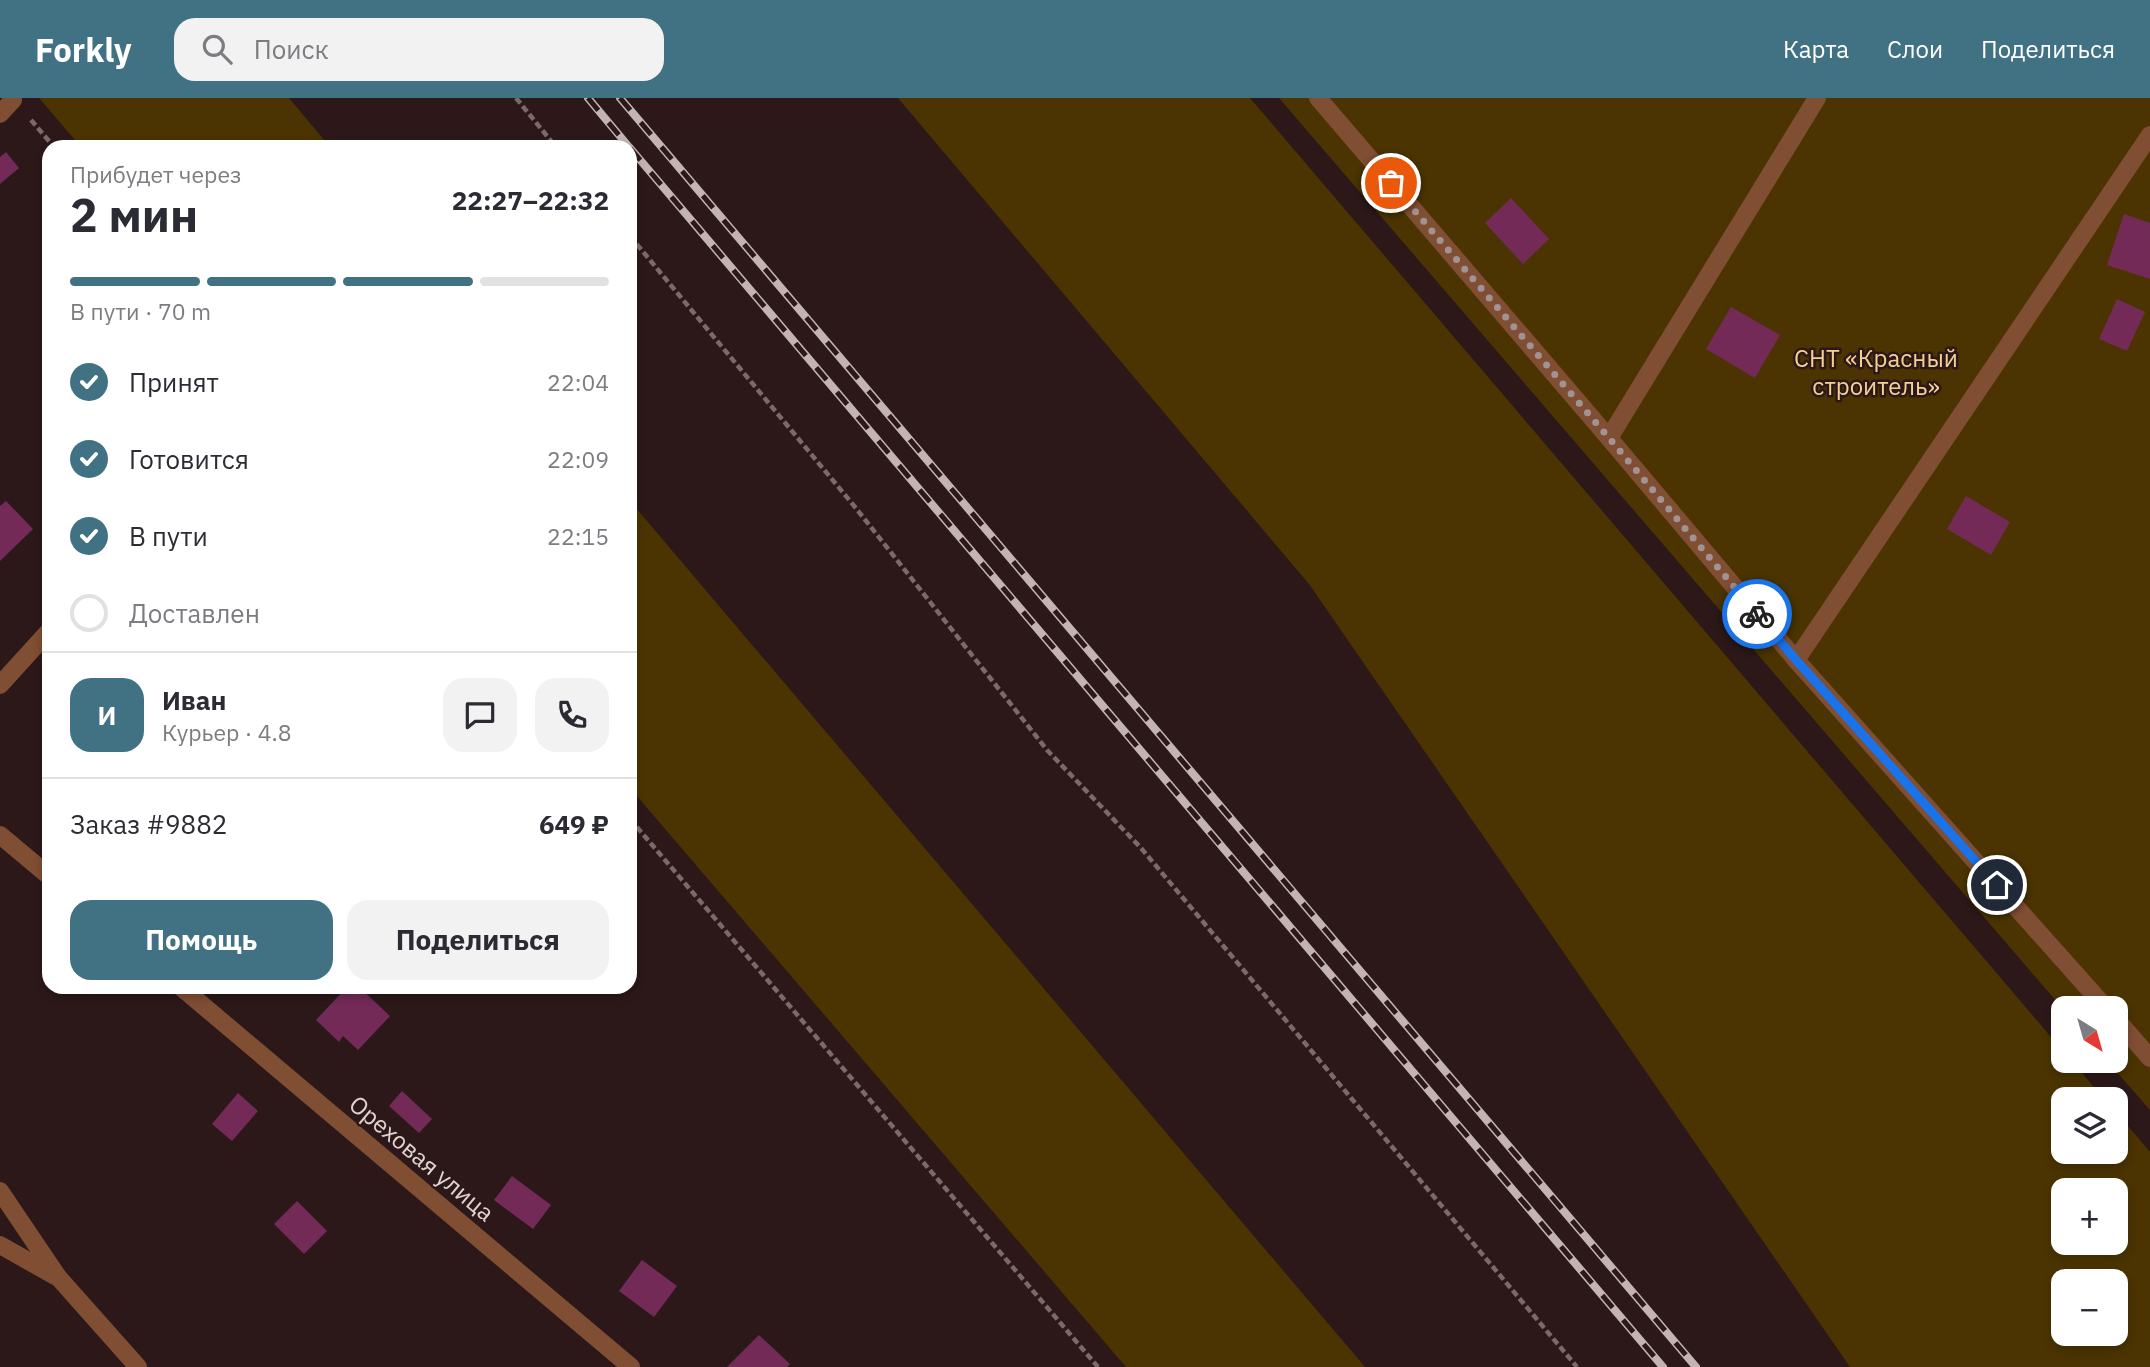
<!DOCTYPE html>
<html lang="ru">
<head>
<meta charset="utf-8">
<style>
	:root { --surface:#fff; --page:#f2f2f3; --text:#2b2b33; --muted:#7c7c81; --line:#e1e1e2; --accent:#417284 }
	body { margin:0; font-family:"IBM Plex Sans",sans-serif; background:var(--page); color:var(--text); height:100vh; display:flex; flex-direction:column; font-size:26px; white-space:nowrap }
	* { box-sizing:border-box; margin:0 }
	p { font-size:23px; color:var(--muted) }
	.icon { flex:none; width:38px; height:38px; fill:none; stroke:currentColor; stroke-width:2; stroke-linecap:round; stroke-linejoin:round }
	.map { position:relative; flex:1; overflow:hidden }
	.details { position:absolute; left:42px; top:42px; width:595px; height:854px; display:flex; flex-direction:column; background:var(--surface); border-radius:21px; box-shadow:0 4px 10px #0003 }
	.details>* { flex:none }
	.needle { width:46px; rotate:143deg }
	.fabs { position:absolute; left:2051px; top:898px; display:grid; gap:14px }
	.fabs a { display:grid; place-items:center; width:77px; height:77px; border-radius:14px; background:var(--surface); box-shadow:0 4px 10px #0003; font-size:35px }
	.pin { position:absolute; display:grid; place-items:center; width:60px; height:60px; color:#fff; margin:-30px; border:4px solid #fff; border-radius:50%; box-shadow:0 2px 7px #0007 }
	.courier { position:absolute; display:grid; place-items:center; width:70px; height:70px; margin:-35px; border:5px solid #1a73e8; border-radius:50%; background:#fff; color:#222; box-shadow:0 2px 9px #0007 }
	.summary em { font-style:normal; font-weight:700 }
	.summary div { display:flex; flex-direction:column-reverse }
	.summary { display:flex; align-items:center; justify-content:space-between; height:119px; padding:0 28px }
	h1 { font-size:46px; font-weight:700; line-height:52px }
	.bar { display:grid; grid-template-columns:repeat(4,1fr); gap:10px 7px; align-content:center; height:84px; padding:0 28px }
	.bar i { height:9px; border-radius:5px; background:var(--line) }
	.bar .active { background:var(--accent) }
	.bar p { grid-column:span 4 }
	.line { display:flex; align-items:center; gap:18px; padding:0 28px; border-top:2px solid var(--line) }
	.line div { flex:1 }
	.round { display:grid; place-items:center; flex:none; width:74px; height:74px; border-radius:21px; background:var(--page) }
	ol { padding:0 28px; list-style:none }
	li { display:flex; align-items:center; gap:21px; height:77px }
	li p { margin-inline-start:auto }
	li .icon { padding:7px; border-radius:50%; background:var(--accent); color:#fff; stroke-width:4 }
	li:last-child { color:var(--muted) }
	li i { width:38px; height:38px; border:4px solid var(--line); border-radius:50% }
	.primary-button { display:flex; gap:14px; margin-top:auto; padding:14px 28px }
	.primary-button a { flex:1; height:80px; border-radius:21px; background:var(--accent); color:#fff; font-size:28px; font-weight:700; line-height:80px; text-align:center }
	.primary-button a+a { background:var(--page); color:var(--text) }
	header { display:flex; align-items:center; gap:42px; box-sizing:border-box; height:98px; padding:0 35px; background:var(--accent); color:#fff }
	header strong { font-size:33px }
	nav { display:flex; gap:38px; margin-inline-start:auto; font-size:24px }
	.search { width:490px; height:63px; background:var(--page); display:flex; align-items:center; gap:18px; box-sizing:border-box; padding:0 24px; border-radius:21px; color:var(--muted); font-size:26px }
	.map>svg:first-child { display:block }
</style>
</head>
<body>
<header>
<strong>Forkly</strong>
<div class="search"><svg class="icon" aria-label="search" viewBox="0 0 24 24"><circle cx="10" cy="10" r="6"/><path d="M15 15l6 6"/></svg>Поиск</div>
<nav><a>Карта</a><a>Слои</a><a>Поделиться</a></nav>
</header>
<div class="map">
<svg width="2150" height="1269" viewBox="0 0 2150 1269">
	<rect width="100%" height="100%" fill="#2c1819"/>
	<!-- green -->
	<g fill="#4b3402" fill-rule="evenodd">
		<path d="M39,0h250l41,49h-249z"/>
		<path d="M898,0h352l813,953v9l9,1 32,38h-41v53h53v-40l34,40v215h-300l-541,-783zM2063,1092h53v52h-53zM2063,1183h53v53h-53z"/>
		<path d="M1279,0h871v1012l-43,-49 9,-1v-52l-53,1z"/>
		<path d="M630,403l735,866h-239l-496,-579z"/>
	</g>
	<!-- building -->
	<g fill="#732a57">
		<path d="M6,54l13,16 -19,16v-27z"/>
		<path d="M1511,100l38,41 -26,25 -38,-41z"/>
		<path d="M2124,116l26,9v56l-43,-14z"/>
		<path d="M2117,201l28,13 -18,39 -28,-12z"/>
		<path d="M1731,209l49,28 -25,43 -49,-29z"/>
		<path d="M1966,398l44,26 -19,33 -44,-26z"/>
		<path d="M6,403l27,28 -33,32v-55z"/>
		<path d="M347,889h12l31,29 -32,34 -15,-14 -4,6 -23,-22z"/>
		<path d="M402,993l30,28 -13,14 -30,-27z"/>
		<path d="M238,995l20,18 -26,30 -20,-17z"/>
		<path d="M512,1078l39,29 -18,24 -39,-29z"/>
		<path d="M297,1103l30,30 -23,23 -30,-30z"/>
		<path d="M642,1162l35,26 -23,31 -35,-26z"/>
		<path d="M759,1237l31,29 -3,3h-60z"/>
	</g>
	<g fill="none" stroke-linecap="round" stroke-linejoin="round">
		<!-- path -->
		<g stroke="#7c6a6b" stroke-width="4.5" stroke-dasharray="7 3.5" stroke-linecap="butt">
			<path d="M516,0l40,49"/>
			<path d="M31,22l23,27"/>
			<path d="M630,138l225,271 192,243 94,98 436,519"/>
			<path d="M630,721l468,548"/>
		</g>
		<!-- lane -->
		<g stroke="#804e33" stroke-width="18">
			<path d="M1318,0l291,340 187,222 310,348"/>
			<path d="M1609,340l208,-340"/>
			<path d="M1796,562l354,-525"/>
			<path d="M2116,921l34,39"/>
		</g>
		<!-- street -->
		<g stroke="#804e33" stroke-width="18">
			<path d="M0,16l13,-14"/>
			<path d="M0,587l49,-54"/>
			<path d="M0,737l49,41"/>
			<path d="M181,889l450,380"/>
			<path d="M0,1093l58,86 80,90"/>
			<path d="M0,1147l55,31"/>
		</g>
		<!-- rail casing -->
		<g stroke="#c3b3b3" stroke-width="8">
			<g id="rail">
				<path d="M588,0l41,49"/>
				<path d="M620,0l1076,1269"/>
				<path d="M630,50l1033,1219"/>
			</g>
		</g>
		<!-- rail -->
		<use href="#rail" stroke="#2c1819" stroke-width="5" stroke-dasharray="16" stroke-linecap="butt"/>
	</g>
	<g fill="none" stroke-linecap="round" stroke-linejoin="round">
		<!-- done -->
		<path stroke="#a29292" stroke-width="7" stroke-dasharray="0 12.6" d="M1391,85l218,255 148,176"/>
		<!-- route -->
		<path stroke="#1a73e8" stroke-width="9" d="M1757,516l39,46 201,225"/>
	</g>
	<g text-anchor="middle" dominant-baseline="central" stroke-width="5" stroke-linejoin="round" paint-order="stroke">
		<!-- park labels -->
		<g font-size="24" fill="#f5d094" stroke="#2c1819">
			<text x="1876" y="260">СНТ «Красный<tspan x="1876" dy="28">строитель»</tspan></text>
		</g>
		<!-- street labels -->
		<g font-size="24" fill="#e2d3d3" stroke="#2c1819">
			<text transform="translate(422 1060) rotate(40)">Ореховая улица</text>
		</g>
	</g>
</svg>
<div class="fabs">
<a><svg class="needle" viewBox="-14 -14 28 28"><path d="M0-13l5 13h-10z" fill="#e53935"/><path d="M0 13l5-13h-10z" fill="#7c7c81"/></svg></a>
<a><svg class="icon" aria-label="layers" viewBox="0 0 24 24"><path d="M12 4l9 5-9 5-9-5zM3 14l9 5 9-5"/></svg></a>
<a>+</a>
<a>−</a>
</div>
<div class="pin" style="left:1391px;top:85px;background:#ea580c"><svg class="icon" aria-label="bag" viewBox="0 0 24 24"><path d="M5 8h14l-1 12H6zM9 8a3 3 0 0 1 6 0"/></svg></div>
<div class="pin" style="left:1997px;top:787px;background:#1f2937"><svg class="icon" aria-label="home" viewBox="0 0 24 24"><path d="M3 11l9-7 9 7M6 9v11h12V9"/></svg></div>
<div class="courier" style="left:1757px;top:516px"><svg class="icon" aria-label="bike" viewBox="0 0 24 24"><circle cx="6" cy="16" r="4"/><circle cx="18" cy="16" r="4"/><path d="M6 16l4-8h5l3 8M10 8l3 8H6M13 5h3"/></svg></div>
<section class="details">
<div class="summary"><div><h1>2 мин</h1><p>Прибудет через</p></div><em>22:27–22:32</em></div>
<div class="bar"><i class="active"></i><i class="active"></i><i class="active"></i><i></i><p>В пути · 70 m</p></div>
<ol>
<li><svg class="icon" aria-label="check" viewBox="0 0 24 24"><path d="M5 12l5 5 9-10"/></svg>Принят<p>22:04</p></li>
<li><svg class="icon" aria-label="check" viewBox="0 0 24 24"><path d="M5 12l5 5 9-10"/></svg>Готовится<p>22:09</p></li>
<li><svg class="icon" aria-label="check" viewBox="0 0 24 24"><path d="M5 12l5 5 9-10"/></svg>В пути<p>22:15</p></li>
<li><i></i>Доставлен</li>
</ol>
<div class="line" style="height:126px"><b class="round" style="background:var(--accent);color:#fff">И</b><div><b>Иван</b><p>Курьер · 4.8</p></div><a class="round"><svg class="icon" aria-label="chat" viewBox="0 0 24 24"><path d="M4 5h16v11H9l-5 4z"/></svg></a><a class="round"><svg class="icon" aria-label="phone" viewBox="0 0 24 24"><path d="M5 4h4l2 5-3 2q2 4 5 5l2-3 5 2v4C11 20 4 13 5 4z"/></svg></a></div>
<div class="line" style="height:91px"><div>Заказ #9882</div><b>649 ₽</b></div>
<div class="primary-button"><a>Помощь</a><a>Поделиться</a></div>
</section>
</div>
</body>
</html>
